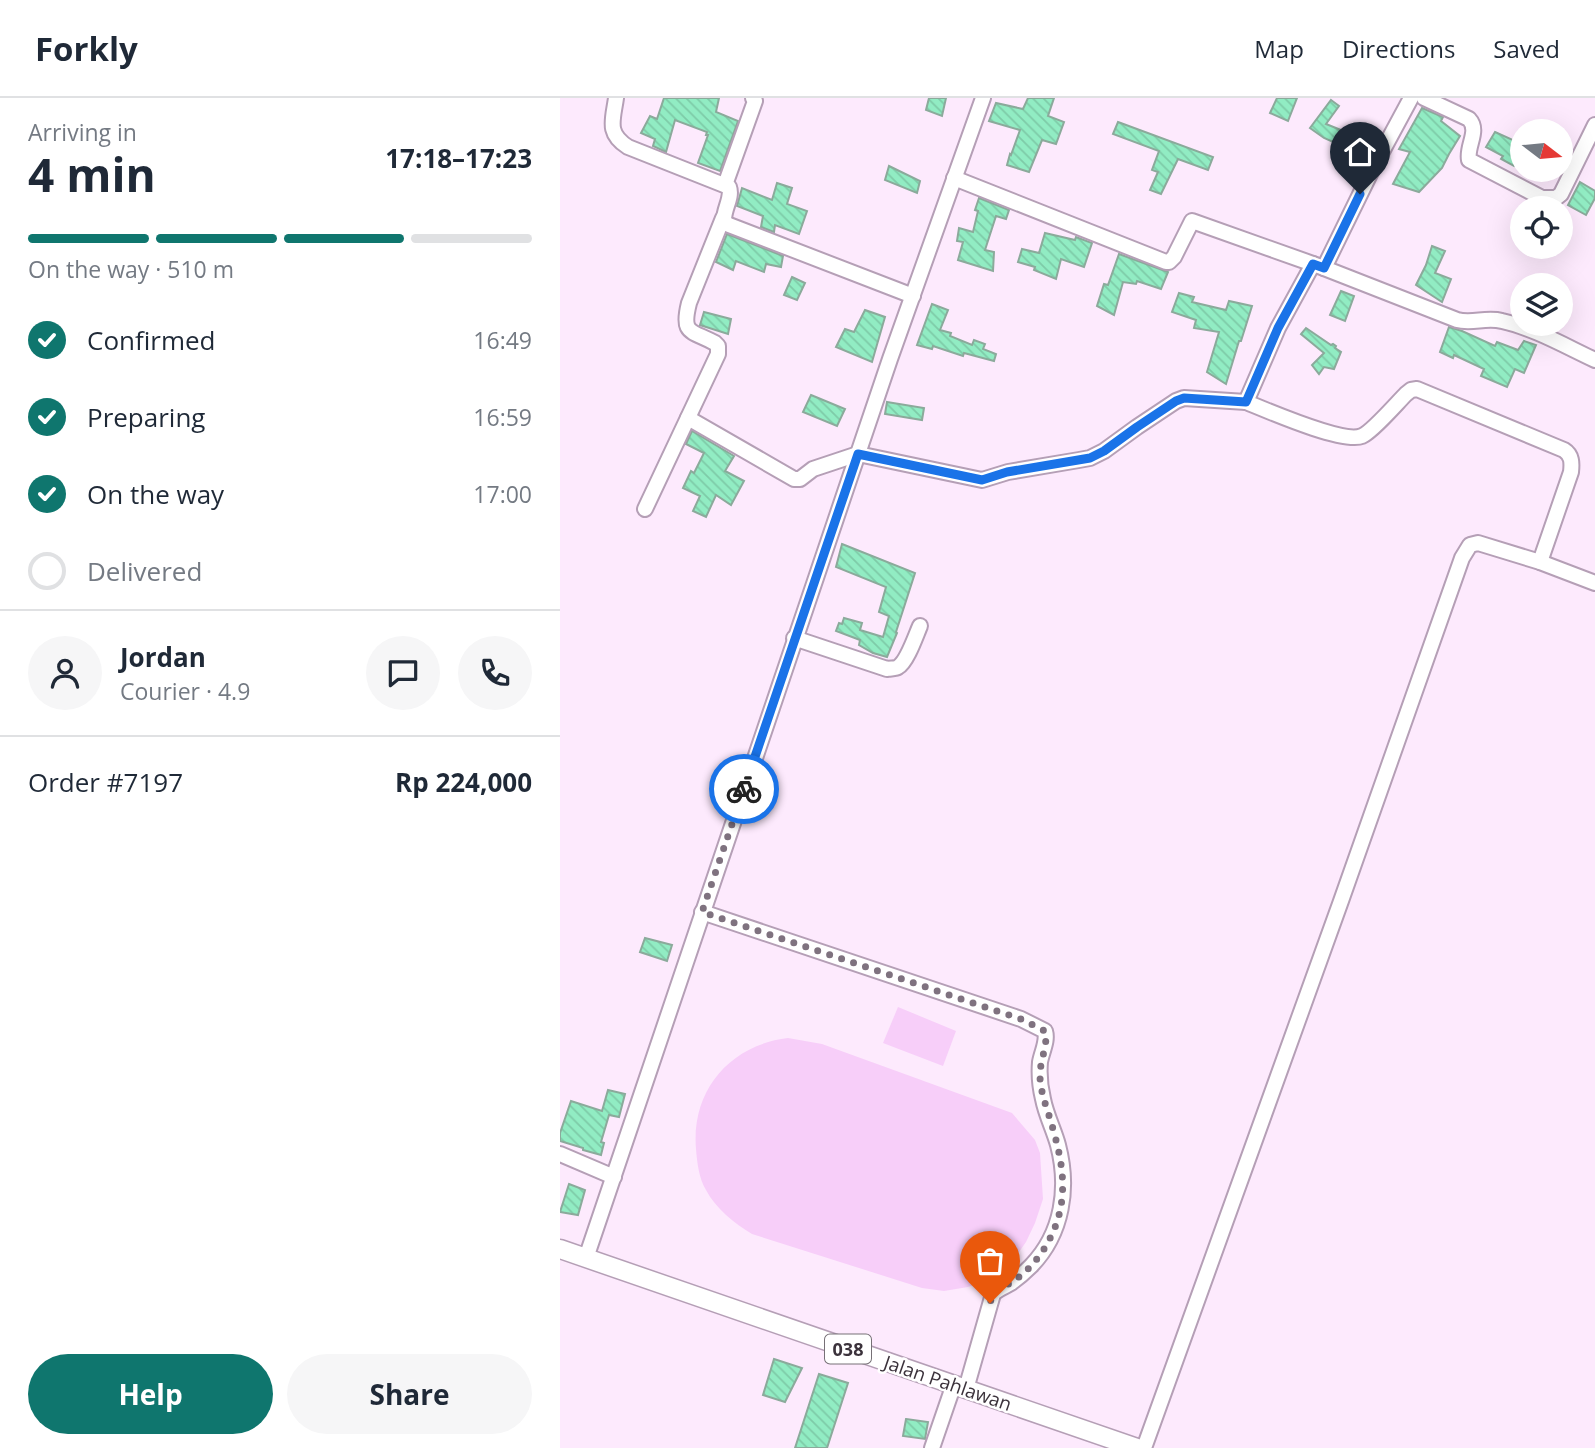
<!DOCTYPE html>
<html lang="en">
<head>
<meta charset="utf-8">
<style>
	:root { --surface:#fff; --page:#f6f6f7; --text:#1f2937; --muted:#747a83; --line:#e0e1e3; --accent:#0f766e }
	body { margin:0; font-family:"Open Sans",sans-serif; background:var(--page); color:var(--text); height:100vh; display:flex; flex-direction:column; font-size:26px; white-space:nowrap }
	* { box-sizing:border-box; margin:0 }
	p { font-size:23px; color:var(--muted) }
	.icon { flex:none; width:38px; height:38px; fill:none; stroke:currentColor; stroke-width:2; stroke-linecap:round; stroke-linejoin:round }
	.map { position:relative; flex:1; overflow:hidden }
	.details { display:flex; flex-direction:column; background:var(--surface); width:560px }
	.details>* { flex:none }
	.needle { width:46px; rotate:106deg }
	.buttons { position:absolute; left:950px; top:21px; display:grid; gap:14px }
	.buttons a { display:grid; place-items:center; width:63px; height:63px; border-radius:50%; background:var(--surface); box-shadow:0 7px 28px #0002; font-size:35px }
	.pin { position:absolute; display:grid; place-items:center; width:60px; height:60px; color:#fff; margin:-72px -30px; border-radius:50% 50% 50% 0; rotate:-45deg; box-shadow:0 0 7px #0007 }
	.pin .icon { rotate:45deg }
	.courier { position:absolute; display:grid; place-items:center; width:70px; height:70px; margin:-35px; border:5px solid #1a73e8; border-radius:50%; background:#fff; color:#222; box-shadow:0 2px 9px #0007 }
	.summary em { font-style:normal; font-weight:700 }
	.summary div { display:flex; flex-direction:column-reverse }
	.summary { display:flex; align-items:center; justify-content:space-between; height:119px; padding:0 28px }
	h1 { font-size:46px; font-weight:700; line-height:52px }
	.bar { display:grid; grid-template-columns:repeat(4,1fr); gap:10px 7px; align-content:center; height:84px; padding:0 28px }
	.bar i { height:9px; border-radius:5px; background:var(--line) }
	.bar .active { background:var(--accent) }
	.bar p { grid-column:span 4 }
	.line { display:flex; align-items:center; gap:18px; padding:0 28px; border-top:2px solid var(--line) }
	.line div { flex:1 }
	.round { display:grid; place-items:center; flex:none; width:74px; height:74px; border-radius:37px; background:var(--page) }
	ol { padding:0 28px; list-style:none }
	li { display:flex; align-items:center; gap:21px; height:77px }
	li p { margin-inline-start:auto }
	li .icon { padding:7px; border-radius:50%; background:var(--accent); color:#fff; stroke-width:4 }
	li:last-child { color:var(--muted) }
	li i { width:38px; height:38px; border:4px solid var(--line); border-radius:50% }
	.button { display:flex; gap:14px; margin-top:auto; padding:14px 28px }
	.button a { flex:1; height:80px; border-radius:42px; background:var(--accent); color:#fff; font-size:28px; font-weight:700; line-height:80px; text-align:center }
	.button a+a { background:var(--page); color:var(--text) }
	header { display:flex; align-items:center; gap:42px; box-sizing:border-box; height:98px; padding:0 35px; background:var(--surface); border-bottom:2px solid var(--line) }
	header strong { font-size:33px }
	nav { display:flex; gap:38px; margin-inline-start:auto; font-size:24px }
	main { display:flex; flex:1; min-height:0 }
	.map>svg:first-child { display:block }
</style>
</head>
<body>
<header>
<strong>Forkly</strong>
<nav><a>Map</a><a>Directions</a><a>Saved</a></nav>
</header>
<main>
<section class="details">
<div class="summary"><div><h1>4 min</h1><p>Arriving in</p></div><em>17:18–17:23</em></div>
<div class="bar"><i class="active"></i><i class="active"></i><i class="active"></i><i></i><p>On the way · 510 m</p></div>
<ol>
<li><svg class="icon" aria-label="check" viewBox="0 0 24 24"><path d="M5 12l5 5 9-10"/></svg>Confirmed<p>16:49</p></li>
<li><svg class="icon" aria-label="check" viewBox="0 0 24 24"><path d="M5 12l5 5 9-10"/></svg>Preparing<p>16:59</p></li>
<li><svg class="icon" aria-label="check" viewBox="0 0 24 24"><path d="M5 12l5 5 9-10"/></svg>On the way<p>17:00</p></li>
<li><i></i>Delivered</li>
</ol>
<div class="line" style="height:126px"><a class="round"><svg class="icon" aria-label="person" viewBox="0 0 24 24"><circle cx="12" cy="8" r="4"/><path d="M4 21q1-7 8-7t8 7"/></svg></a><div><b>Jordan</b><p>Courier · 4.9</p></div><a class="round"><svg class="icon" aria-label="chat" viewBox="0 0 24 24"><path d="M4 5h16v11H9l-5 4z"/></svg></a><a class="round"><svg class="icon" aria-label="phone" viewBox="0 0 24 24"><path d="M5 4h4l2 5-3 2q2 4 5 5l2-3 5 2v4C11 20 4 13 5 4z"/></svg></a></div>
<div class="line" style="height:91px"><div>Order #7197</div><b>Rp 224,000</b></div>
<div class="button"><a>Help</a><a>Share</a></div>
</section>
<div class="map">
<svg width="1035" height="1350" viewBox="0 0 1035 1350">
	<defs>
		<pattern id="building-back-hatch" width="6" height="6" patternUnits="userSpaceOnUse" patternTransform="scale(1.75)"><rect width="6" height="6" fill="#91ecc3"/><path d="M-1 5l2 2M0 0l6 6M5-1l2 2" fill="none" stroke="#7ecba8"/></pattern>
	</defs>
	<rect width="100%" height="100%" fill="#fdeafd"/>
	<!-- garden -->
	<g fill="#f7cef9">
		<path d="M338,909l58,24 -13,35 -60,-23z"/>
		<path d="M228,940l34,6 190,69 23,27 5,13 3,46 -8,24 -9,19 -12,17 -11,10 -20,13 -15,5 -24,4 -22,-3 -170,-54c-18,-11 -36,-25 -46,-44 -7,-11 -9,-28 -10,-41 -5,-59 34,-104 92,-111z"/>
	</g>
	<!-- building -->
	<g fill="url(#building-back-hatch)" stroke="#8baa9b" stroke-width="2">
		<path d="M104,0h55l-3,14 22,9 -18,50 -22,-8 10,-28h-2l1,-3 -32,-12 -9,32 -13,-6 2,-7 -14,-6 9,-17 7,3z"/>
		<path d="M369,0h17l-4,18 -16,-6z"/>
		<path d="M468,0h26l-6,18 16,6 -8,22 -14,-4 -13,32 -22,-7 3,-11 1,1 9,-25 -31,-9 7,-18 27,6z"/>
		<path d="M717,0h20l-9,23 -18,-8z"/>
		<path d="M771,2l8,6 -13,18 40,16 -6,14 -36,-16 -14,-10z"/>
		<path d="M862,10l21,9 -2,4 19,15 -11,18 -7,14 -23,24 -26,-8 17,-32 -11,-3z"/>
		<path d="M558,24l95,35 -5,13 -30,-11 -17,35 -11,-4 8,-18 -6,-2 7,-19 -46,-17z"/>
		<path d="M935,34l18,8 9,7v5l-8,14 -13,-7 2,-3 -17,-9z"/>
		<path d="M329,68l31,15 -3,12 -32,-13z"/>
		<path d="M1020,84l15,9v7l-9,17 -18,-10z"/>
		<path d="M217,85l15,5 -5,16 20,7 -8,23 -24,-9 -1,7 -13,-5 2,-11 -26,-10 5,-18 30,12z"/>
		<path d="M419,100l30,12 -3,9 -10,-3 -11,34 9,2 -1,19 -35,-11 5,-18 -6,-1 2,-13 14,4 5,-21 -3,-1z"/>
		<path d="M485,135l30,7 1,-3 16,6 -8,24 -23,-8 -5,20 -22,-9 1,-3 -17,-5 4,-13 17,4z"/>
		<path d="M167,136l56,22 -2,11 -15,-3 -2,8 -28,-11 -3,9 -17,-8z"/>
		<path d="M872,148l13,5 -10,22 16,6 -9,23 -26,-17 10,-20z"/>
		<path d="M559,156l49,18 -7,17 -24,-8 -1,3 -13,-2 -9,33 -17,-9 7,-22 4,1z"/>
		<path d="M232,179l13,6 -8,17 -13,-5z"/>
		<path d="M781,193l13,5 -9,25 -15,-6z"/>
		<path d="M619,195l15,4 -2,5 34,8 3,-9 23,5 -11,35h-2l-13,43 -19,-12 12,-40 -25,-4 2,-8 -24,-8z"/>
		<path d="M372,206l16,6 -8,20 11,3 -1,3 22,9 2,-5 11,4 -2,5 13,5 -2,7 -30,-8 -1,3 -30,-10 -1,3 -15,-4z"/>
		<path d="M305,212l20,7 -13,45 -36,-15 9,-18 9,3z"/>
		<path d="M144,214l27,7 -3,15 -28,-9z"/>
		<path d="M889,229l13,4 33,15 2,-4 21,8 6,-9 12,4 -12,28 -9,-4 -8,18 -26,-11 3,-7 -30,-14 -1,3 -13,-6z"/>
		<path d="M746,230l25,17 2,-1 3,2 -1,2 6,4 -7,17 -10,-2 -5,7 -7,-9 12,-12 -23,-19z"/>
		<path d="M251,297l34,14 -8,17 -34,-14z"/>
		<path d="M327,304l37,6 -2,12 -37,-6z"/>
		<path d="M132,333l42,25 -9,15 19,10 -13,24 -15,-10 -10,22 -13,-6 7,-15 -17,-8 8,-17 3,2 10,-20 -18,-9z"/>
		<path d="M282,446l73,29 -19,59 1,1 -10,24 -14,-4 -14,-8 1,-5 -24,-9 3,-8 3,1 2,-6 18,5 -2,7 23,7 6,-21 -10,-4 7,-25 -50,-20z"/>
		<path d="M85,840l27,7 -5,16 -27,-9z"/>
		<path d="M48,992l17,4 -6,23 -10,-2 -8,27 3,1 -3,12 -18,-5v-2l-23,-7v-8l11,-32 31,10z"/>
		<path d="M9,1086l16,6 -7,25 -18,-3z"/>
		<path d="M214,1261l28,9 -17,34 -22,-7z"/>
		<path d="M259,1276l29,9 -21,65h-32z"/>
		<path d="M346,1321l22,3 -3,17 -22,-3z"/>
	</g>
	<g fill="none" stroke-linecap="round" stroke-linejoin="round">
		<!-- minor casing -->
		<g stroke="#b59fb6" stroke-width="18">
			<g id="minor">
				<path d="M56,0c-3,22 -10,35 12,49l101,40c4,11 -6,22 -5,35l5,3 184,71"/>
				<path d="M851,0l-41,76 -46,94 133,52c15,4 29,-3 45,1 32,7 63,25 93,39"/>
				<path d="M864,0l45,21c11,12 -3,27 0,41l73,38h14l5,-4 34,-69"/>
				<path d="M394,80l212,84h3l5,-5 18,-36 121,43"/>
				<path d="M165,87l30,-84 -2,-3"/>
				<path d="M686,304c20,8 97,42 116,34 10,-4 35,-33 44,-42l5,-4 6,-1 147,61c8,5 8,13 7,22l-31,90"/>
				<path d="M128,320l106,61h6l13,-10 45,-15 124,26 26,-8 71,-12 11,-2 14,-7 33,-24 39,-26 8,-3 62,4 32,-74 35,-64 11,4"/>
				<path d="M85,411l73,-155v-8l-3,-3c-24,-13 -34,-8 -26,-40l34,-85"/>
				<path d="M234,540l93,31c4,-1 8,0 11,-2 9,-5 18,-32 22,-41"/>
				<path d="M142,814l319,107 24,12c3,10 -3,20 -5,31 -1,12 0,25 3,37 3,16 11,31 15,46 11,42 5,88 -27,121 -6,6 -13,12 -20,17 -7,4 -13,6 -18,11l-27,95"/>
				<path d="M0,1056l54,23"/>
				<path d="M26,1160l304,-899 93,-261"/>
				<path d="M372,1350l22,-64"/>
				<path d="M584,1350l197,-547 121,-343 8,-13 8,-2 62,19 55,21"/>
			</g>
		</g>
		<!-- major casing -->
		<g stroke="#b59fb6" stroke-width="21">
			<path id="major" d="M0,1151l577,199"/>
		</g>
		<!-- minor -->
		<use href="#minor" stroke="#fff" stroke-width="14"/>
		<!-- major -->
		<use href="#major" stroke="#fff" stroke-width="18"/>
	</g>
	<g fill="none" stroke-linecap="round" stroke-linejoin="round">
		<!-- done -->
		<path stroke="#7f727f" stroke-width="7" stroke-dasharray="0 12.6" d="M184,691l-42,123 319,107 24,12c4,12 -6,31 -5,47 2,21 8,32 13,51 13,45 16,82 -11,123 -8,12 -18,22 -30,30 -6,4 -14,6 -18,11 -2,2 -3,7 -4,10"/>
		<!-- route -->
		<path stroke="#1a73e8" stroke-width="9" d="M184,691l114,-335 124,26 25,-8 83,-14 14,-7 33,-24 39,-26 8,-3 62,4 32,-74 35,-64 11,4 36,-74"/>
	</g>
	<g text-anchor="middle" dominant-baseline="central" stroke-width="5" stroke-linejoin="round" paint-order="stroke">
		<!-- shield labels -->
		<rect fill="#fff" stroke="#767076" stroke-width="2" x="265" y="1236.5" width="46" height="29" rx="5"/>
		<g font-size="18" font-weight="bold" fill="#3b323b">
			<text x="288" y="1251">038</text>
		</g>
		<!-- street labels -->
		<g font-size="19" fill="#3b323b" stroke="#fff">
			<text transform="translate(388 1285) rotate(19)">Jalan Pahlawan</text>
		</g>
	</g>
</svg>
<div class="buttons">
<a><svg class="needle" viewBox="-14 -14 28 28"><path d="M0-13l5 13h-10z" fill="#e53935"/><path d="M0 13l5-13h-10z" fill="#747a83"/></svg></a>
<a><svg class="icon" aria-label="locate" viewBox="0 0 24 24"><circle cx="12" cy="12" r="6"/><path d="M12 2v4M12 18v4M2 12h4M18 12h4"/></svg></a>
<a><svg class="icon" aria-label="layers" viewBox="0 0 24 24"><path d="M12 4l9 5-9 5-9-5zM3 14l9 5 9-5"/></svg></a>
</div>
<div class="pin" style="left:430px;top:1205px;background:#ea580c"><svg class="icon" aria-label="bag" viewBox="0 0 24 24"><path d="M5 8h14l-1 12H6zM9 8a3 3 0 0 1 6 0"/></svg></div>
<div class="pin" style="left:800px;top:96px;background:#1f2937"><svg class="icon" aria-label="home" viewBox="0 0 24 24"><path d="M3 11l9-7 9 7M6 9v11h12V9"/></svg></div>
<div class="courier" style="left:184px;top:691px"><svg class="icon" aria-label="bike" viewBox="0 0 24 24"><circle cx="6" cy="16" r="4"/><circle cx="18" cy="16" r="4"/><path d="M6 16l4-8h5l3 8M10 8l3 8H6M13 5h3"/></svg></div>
</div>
</main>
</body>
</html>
